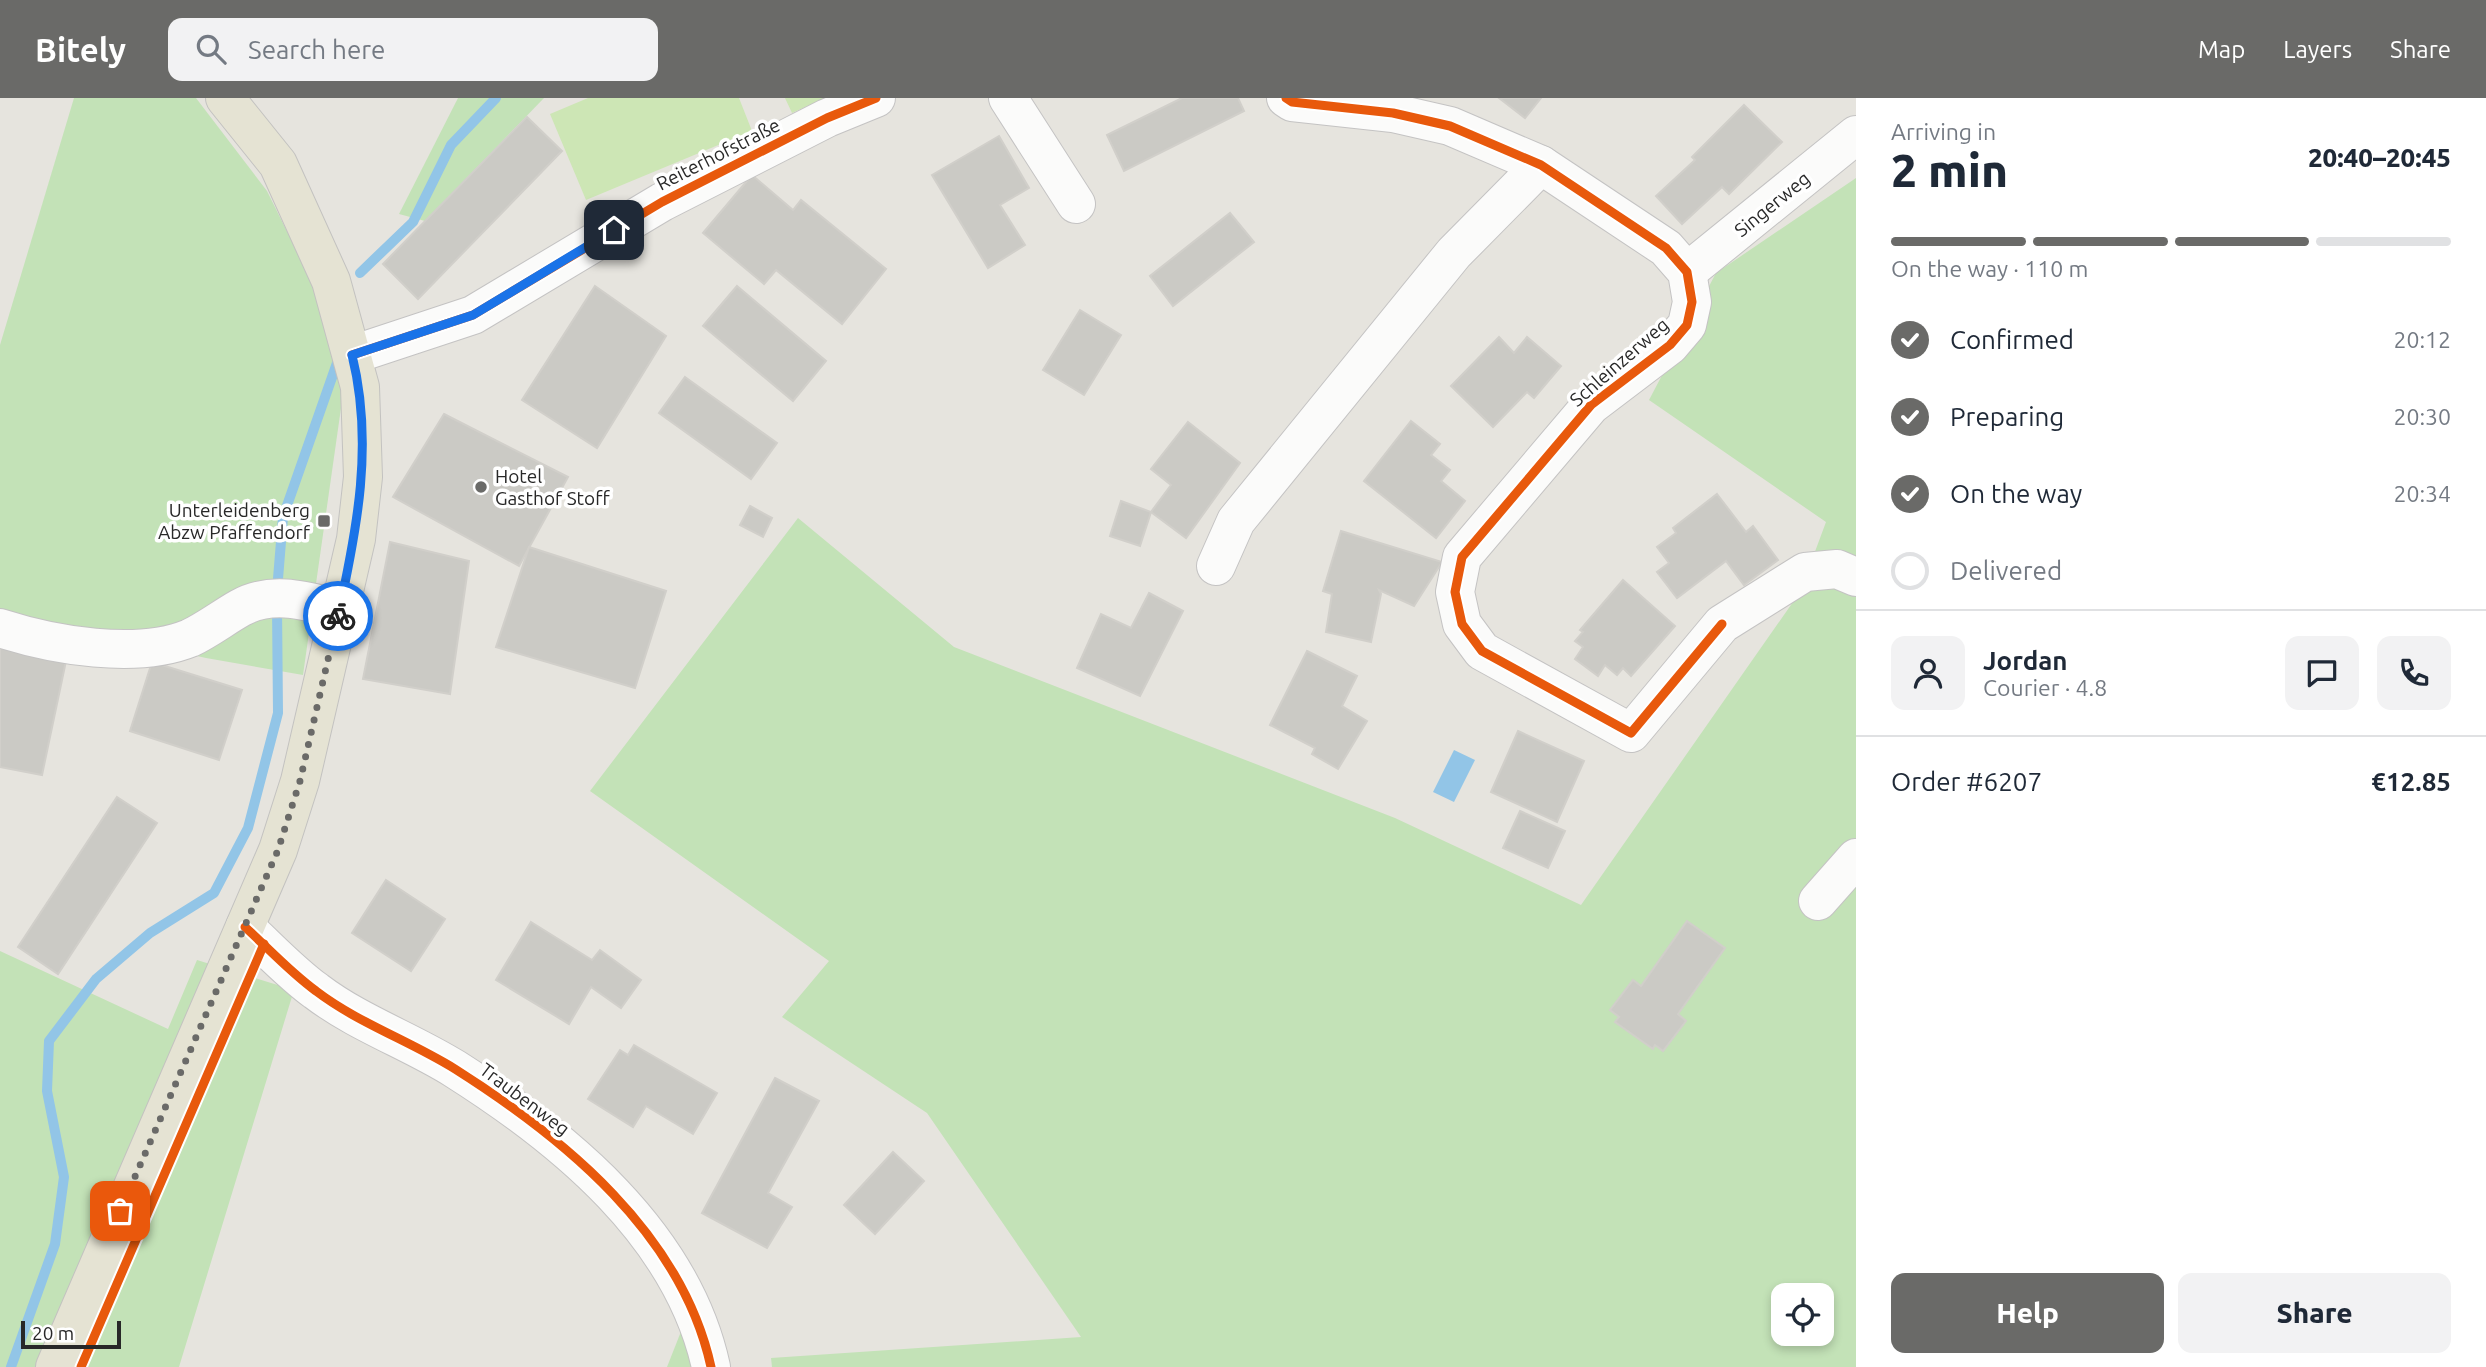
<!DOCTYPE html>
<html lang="en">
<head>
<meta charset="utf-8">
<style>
	:root { --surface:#fff; --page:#f2f2f3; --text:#1f2937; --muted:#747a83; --line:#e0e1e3; --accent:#6a6a68 }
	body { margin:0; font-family:Ubuntu,sans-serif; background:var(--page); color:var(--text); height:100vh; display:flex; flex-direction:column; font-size:26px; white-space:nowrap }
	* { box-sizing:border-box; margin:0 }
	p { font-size:23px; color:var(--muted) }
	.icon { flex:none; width:38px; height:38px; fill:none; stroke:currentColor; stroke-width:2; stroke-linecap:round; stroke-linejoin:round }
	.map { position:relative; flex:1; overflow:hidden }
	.panel { display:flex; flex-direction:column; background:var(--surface); width:630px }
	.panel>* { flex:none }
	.fabs { position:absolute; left:1771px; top:1185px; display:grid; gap:14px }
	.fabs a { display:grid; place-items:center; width:63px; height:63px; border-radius:14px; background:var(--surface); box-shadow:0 4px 10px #0003; font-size:35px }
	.scale { position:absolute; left:21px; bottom:18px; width:100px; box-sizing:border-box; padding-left:7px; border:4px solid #282828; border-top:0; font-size:19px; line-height:24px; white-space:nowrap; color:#282828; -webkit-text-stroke:5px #fff; paint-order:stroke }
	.pin { position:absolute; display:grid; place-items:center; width:60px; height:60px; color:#fff; margin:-30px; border-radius:14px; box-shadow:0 4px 10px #0006 }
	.courier { position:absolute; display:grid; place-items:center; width:70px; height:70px; margin:-35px; border:5px solid #1a73e8; border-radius:50%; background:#fff; color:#222; box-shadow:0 2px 9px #0007 }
	.summary em { font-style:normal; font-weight:800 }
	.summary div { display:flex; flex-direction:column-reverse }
	.summary { display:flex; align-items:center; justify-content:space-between; height:119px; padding:0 35px }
	h1 { font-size:46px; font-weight:800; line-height:52px }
	.bar { display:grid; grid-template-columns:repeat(4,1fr); gap:10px 7px; align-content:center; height:84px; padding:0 35px }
	.bar i { height:9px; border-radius:5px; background:var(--line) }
	.bar .selected { background:var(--accent) }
	.bar p { grid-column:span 4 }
	.line { display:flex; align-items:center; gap:18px; padding:0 35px; border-top:2px solid var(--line) }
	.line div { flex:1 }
	.round { display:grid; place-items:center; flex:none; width:74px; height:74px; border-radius:14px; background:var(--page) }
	ol { padding:0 35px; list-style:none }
	li { display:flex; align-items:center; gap:21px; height:77px }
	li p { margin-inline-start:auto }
	li .icon { padding:7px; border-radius:50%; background:var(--accent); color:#fff; stroke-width:4 }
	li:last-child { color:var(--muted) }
	li i { width:38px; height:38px; border:4px solid var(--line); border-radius:50% }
	.button { display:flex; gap:14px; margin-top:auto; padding:14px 35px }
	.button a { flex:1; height:80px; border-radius:14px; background:var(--accent); color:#fff; font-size:28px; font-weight:800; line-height:80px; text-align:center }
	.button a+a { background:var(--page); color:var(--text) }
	header { display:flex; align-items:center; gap:42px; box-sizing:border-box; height:98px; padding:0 35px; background:var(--accent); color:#fff }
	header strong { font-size:33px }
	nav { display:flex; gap:38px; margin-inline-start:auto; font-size:24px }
	.search { width:490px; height:63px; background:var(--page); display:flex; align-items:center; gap:18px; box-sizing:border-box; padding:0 24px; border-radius:14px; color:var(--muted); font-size:26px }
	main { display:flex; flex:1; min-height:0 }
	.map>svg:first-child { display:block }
</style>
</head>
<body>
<header>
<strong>Bitely</strong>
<div class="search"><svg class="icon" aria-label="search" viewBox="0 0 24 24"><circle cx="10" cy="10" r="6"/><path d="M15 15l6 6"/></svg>Search here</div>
<nav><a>Map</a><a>Layers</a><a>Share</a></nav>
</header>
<main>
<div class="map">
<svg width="1856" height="1269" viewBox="0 0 1856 1269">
	<rect width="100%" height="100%" fill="#e6e4de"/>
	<!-- green -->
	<g fill="#c3e2b7" fill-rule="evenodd">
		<path d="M74,0h122l71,93 58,117 18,86 -40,281 -97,-17 -206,-46v-267z"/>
		<path d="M458,0h86l-119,123 -26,-7z"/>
		<path d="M1856,80v1189h-1084l-1,-9 310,-21 -154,-224 -145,-96 47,-56 -239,-170 208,-273 156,129 441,171 186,87 219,-313 26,-70 -177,-122 67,-127zM1783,1197h39v39h-39z"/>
		<path d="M0,853l168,78 29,-69 97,30 -115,377h-179z"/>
		<path d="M682,1231l10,38h-25z"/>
	</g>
	<!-- pitch -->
	<g fill="#cde6b5">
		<path d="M588,0h151l13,33 -166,69 -36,-86z"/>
		<path d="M785,0h40l-33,15z"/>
	</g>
	<!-- water -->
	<path fill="#92c5e7" d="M1454,652l21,10 -21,42 -21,-10z"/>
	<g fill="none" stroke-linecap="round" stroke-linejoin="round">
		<!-- stream -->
		<g stroke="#92c5e7" stroke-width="10">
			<path d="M360,175l53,-51 38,-77 45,-47"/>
			<path d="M277,493l6,-74 54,-154"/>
			<path d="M11,1269l44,-123 9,-67 -17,-86 2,-50 47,-62 54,-46 64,-40 34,-65 30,-115 -1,-107"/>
		</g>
	</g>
	<!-- building -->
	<g fill="#cbcac5" stroke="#d1cfca" stroke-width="2">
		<path d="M1182,0h56l6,13 -120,60 -17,-36z"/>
		<path d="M1499,0h42l-16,20z"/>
		<path d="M1744,7l38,37 -53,52 -7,-7 -40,37 -26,-28 39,-36 -3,-3z"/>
		<path d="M527,19l35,34 -144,148 -35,-35z"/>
		<path d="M999,38l30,52 -29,17 25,40 -37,23 -56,-93z"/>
		<path d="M752,77l41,35 8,-10 85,69 -44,55 -66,-54 -12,14 -61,-51z"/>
		<path d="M1230,115l24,29 -81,64 -23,-30z"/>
		<path d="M595,188l71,50 -69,112 -75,-48z"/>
		<path d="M737,188l89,75 -33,40 -90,-75z"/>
		<path d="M1080,212l41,25 -37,60 -41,-25z"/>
		<path d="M1499,239l15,16 13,-16 34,29 -27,32 -7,-6 -34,35 -42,-41z"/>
		<path d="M685,279l92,66 -26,36 -92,-66z"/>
		<path d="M444,316l124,63 -49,89 -126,-69z"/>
		<path d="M1411,323l29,23 -9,11 19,15 -9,11 24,20 -29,37 -72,-57z"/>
		<path d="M1188,324l52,41 -54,75 -35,-26 20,-27 -20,-16z"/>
		<path d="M1717,396l29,38 7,-6 25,34 -34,25 -18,-24 -49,37 -20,-26 12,-9 -12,-16 19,-14 -3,-5z"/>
		<path d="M1121,403l30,11 -11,34 -30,-10z"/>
		<path d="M750,408l22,12 -9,19 -23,-12z"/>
		<path d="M1341,433l101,31 -28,44 -35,-16 2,4 -10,48 -45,-10 6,-38 -9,-3z"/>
		<path d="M390,444l79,19 -19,133 -87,-15z"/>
		<path d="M529,449l137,44 -31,97 -139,-41z"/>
		<path d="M1623,482l52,46 -44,50 -8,-8 -6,7 -12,-10 -7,11 -23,-17 8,-12 -8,-6 8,-9 -3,-2z"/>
		<path d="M1149,495l34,18 -43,85 -63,-28 24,-54 30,14z"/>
		<path d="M0,549l66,14 -24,114 -42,-8z"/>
		<path d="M1307,553l50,25 -15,30 25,15 -29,48 -26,-15 3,-6 -45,-23z"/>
		<path d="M152,564l90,28 -23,70 -89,-29z"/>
		<path d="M1518,633l66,30 -27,61 -66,-30z"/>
		<path d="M117,699l40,26 -99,151 -40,-27z"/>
		<path d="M1520,713l45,20 -17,37 -45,-20z"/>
		<path d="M386,782l59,39 -34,52 -59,-38z"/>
		<path d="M1687,823l38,27 -47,66 8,7 -23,30 -8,-6 -2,4 -38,-27 4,-5 -9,-7 23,-30 8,6z"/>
		<path d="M531,824l61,38 8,-10 41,30 -20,28 -30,-21 -22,37 -73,-44z"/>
		<path d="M634,947l83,48 -24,41 -47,-28 -13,21 -45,-28 32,-49 8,5z"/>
		<path d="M775,980l44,23 -51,92 24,14 -25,41 -65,-35z"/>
		<path d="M893,1054l31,29 -49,53 -31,-29z"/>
	</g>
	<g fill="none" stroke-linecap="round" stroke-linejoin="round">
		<!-- minor casing -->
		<g stroke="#c4c3c3" stroke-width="40">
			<g id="minor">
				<path d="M1008,0l68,106"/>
				<path d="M1286,0l6,4 101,11 57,13 91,39 125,83 21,24 5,30 -5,23 -17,20 -79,60 -129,152 -7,35 7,32 20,27 149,82 91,-109 83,-52 32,-3 19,8"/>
				<path d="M1687,174l169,-137"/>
				<path d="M352,257l121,-40 189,-113 165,-84 49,-20"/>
				<path d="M1216,468l20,-45 218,-268 87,-88"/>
				<path d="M0,530c53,17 136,32 190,10 17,-8 34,-21 50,-30 32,-18 67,-7 100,1"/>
				<path d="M1818,803l38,-43"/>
				<path d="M245,829c23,21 46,46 71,64 42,32 94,50 139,78 109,69 227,165 256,298"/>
			</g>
		</g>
		<!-- major casing -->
		<g stroke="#c3c2c0" stroke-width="40">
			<path id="major" d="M55,1269l223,-517 22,-69 56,-242 7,-62 -3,-90 -29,-106 -53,-117 -53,-66"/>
		</g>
		<!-- minor -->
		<use href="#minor" stroke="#fbfbfa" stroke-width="38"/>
		<!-- major -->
		<use href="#major" stroke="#e5e3d3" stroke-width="38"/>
		<!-- cycleway casing -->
		<g stroke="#fff" stroke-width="13">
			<g id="cycleway">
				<path d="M1286,0l6,4 101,11 57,13 91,39 125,83 21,24 5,30 -5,23 -17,20 -79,60 -129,152 -7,35 7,32 20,27 149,82 91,-109"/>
				<path d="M352,257l121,-40 189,-113 165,-84 49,-20"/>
				<path d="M245,829c23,21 46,46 71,64 42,32 94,50 139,78 109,69 227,165 256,298"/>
				<path d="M81,1269l183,-423"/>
			</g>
		</g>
		<!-- cycleway -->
		<use href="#cycleway" stroke="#e8590c" stroke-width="9"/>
	</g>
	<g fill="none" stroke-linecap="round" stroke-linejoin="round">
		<!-- done -->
		<path stroke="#6a6a68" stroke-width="7" stroke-dasharray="0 12.6" d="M120,1113l158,-361 22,-69 38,-165"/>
		<!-- route -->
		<path stroke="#1a73e8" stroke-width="9" d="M338,518c19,-86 36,-173 14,-261l121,-40 141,-85"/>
	</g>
	<!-- markers -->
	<g fill="#6a6a68" stroke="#fff" stroke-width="2.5">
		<circle cx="481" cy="389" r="7"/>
		<rect x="317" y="416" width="14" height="14" rx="3.5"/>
	</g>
	<g text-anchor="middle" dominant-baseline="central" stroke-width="7" stroke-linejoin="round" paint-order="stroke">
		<!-- street labels -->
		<g font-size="19" fill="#282828" stroke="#fff">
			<text transform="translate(718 56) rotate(-27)">Reiterhofstraße</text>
			<text transform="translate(1772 106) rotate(-39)">Singerweg</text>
			<text transform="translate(1619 264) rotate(-41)">Schleinzerweg</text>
			<text transform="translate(525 1001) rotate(37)">Traubenweg</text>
		</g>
		<!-- poi labels -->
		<g font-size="19" fill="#282828" stroke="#fff" text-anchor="start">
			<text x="495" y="378">Hotel<tspan x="495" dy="22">Gasthof Stoff</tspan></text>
			<text x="310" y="412" text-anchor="end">Unterleidenberg<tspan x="310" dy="22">Abzw Pfaffendorf</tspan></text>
		</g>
	</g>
</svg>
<div class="fabs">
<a><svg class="icon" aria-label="locate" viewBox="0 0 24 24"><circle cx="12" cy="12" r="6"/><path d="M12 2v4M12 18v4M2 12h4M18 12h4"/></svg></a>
</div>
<div class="scale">20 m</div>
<div class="pin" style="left:120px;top:1113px;background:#ea580c"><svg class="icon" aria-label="bag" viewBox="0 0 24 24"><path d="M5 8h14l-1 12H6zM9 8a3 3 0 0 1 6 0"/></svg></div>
<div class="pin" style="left:614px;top:132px;background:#1f2937"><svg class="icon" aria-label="home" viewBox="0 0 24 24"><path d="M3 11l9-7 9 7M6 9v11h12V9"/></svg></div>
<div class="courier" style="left:338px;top:518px"><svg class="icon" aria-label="bike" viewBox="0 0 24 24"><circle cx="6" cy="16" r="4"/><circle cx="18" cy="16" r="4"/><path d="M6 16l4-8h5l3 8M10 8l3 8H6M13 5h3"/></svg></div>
</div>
<section class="panel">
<div class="summary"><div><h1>2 min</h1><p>Arriving in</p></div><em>20:40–20:45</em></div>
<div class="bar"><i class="selected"></i><i class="selected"></i><i class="selected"></i><i></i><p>On the way · 110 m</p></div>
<ol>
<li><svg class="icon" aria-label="check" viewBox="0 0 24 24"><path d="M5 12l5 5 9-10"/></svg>Confirmed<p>20:12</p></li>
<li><svg class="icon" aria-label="check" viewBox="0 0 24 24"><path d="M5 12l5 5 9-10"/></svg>Preparing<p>20:30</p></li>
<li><svg class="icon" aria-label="check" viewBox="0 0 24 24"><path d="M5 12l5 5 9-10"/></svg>On the way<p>20:34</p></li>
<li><i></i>Delivered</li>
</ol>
<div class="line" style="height:126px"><a class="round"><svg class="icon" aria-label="person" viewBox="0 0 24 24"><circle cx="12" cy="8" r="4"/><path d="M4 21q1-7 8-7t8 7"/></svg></a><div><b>Jordan</b><p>Courier · 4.8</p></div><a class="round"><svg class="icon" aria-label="chat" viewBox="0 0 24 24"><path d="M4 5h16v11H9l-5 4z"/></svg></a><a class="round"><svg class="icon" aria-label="phone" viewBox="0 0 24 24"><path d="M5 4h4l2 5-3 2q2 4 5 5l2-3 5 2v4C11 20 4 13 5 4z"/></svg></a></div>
<div class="line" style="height:91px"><div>Order #6207</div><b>€12.85</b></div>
<div class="button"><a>Help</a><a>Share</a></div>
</section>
</main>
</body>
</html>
